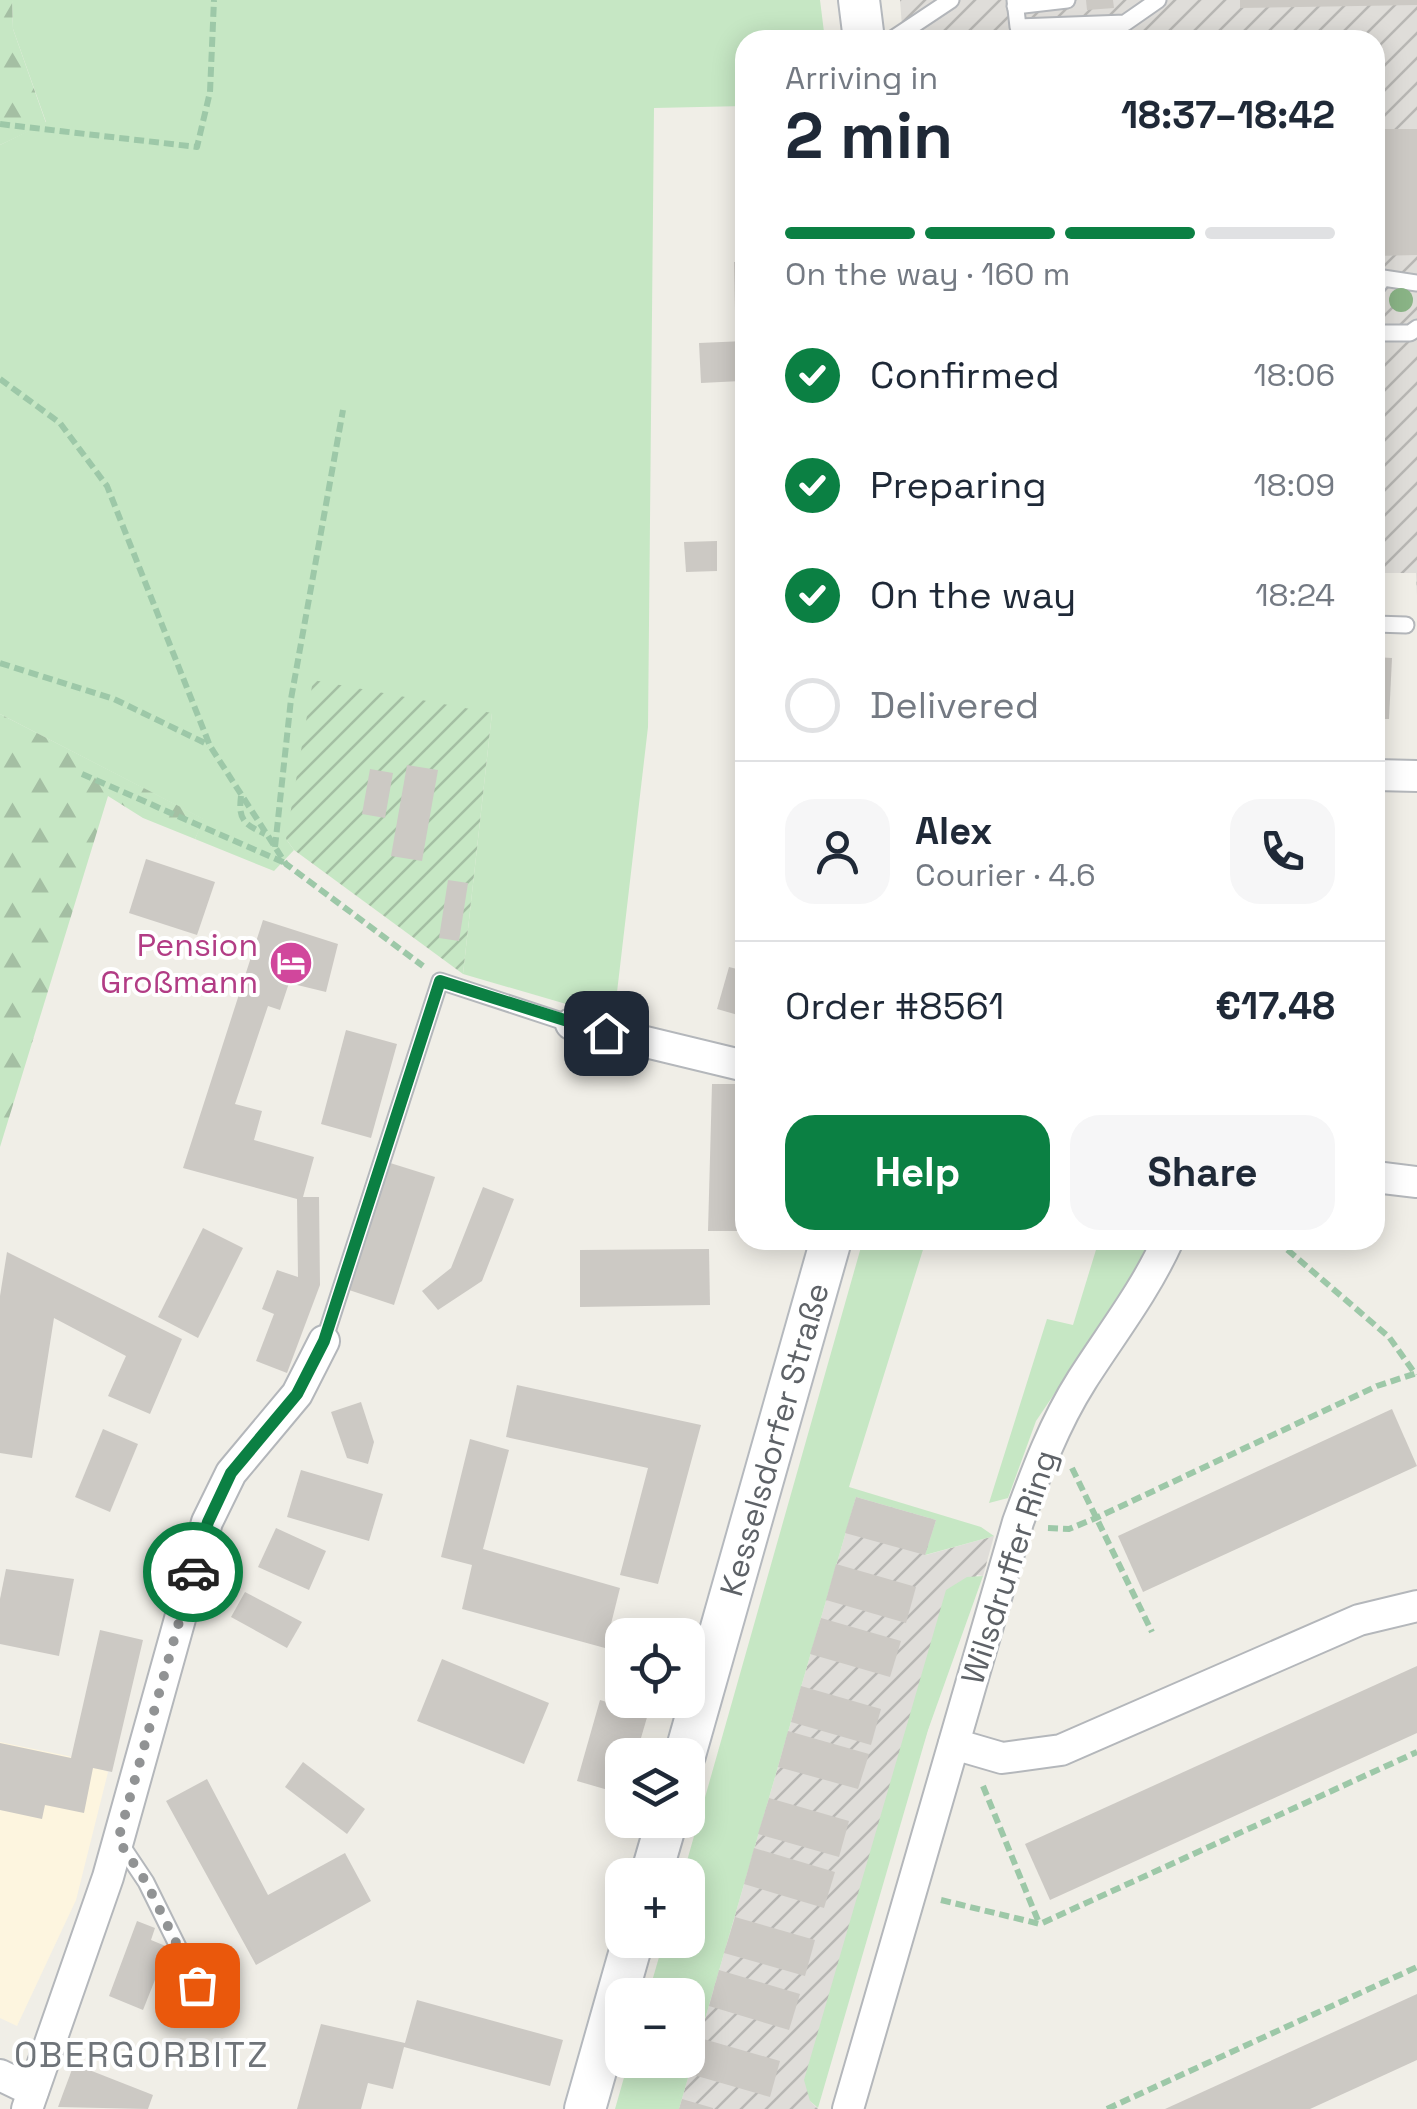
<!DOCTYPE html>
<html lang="en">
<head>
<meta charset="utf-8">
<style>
	:root { --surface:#fff; --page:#f6f6f7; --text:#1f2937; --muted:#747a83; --line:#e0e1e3; --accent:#0b8043 }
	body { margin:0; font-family:"Space Grotesk",sans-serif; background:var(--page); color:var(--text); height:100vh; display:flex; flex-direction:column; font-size:38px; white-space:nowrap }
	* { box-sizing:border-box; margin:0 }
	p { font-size:32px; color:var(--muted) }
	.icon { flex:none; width:55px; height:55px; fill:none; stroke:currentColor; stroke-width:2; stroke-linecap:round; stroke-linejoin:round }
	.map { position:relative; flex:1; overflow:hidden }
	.sheet { position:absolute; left:735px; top:30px; width:650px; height:1220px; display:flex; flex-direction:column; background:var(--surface); border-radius:30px; box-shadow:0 5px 25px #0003 }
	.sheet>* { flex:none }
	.controls { position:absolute; left:605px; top:1618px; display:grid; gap:20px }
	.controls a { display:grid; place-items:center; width:100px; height:100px; border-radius:20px; background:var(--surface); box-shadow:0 5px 25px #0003; font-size:50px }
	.pin { position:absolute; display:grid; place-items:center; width:85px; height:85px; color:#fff; margin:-42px; border-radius:20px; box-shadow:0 5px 15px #0006 }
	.courier { position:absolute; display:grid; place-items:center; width:100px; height:100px; margin:-50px; border:8px solid #0b8043; border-radius:50%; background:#fff; color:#222; box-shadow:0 2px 12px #0007 }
	.head em { font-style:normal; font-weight:800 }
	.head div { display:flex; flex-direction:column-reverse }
	.head { display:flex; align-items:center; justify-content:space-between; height:170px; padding:0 50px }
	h1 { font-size:65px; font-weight:800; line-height:75px }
	.bar { display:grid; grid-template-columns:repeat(4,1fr); gap:15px 10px; align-content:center; height:120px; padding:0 50px }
	.bar i { height:12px; border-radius:8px; background:var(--line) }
	.bar .active { background:var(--accent) }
	.bar p { grid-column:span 4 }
	.line { display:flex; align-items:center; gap:25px; padding:0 50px; border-top:2px solid var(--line) }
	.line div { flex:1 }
	.round { display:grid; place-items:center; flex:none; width:105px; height:105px; border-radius:30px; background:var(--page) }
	ol { padding:0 50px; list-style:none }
	li { display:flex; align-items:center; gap:30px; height:110px }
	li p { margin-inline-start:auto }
	li .icon { padding:10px; border-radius:50%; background:var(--accent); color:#fff; stroke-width:4 }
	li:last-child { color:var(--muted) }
	li i { width:55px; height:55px; border:5px solid var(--line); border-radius:50% }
	.button { display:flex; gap:20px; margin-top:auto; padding:20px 50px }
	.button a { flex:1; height:115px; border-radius:30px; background:var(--accent); color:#fff; font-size:40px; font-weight:800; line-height:115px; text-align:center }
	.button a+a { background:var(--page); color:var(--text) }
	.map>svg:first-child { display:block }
</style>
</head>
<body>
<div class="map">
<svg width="1417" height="2109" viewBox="0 0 1417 2109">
	<defs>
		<pattern id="industrial-furrows" width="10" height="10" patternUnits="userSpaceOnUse" patternTransform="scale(2.5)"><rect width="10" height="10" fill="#dfddd9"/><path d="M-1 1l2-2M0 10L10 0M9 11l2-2" fill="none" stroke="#b8b7b4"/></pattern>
		<pattern id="forest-firs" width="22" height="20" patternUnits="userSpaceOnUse" patternTransform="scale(2.5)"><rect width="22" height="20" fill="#c6e7c4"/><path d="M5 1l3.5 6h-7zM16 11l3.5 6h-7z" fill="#a4bfa3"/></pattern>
		<pattern id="garden-furrows" width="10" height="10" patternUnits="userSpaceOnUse" patternTransform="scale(2.5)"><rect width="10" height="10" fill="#c6e7c4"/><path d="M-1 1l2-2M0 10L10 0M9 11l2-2" fill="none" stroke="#a4bfa3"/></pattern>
	</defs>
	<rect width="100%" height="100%" fill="#f0eee7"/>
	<!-- commercial -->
	<path fill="#fdf5df" d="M0,1742l68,14 40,16 -32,128 -59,126 -17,-8z"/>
	<!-- industrial -->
	<g fill="url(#industrial-furrows)">
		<path d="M900,0h517v596l-1,-23h-41v-533h-472z"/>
		<path d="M856,1497l80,23 -10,35 68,-19 -11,40 -6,-1 -167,526 8,8h-139z"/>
	</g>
	<!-- green -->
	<g fill="#c6e7c4">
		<path d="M12,0h808l5,40h-80v66l-91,2 -6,619 -34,291 -151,-44 29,-261 -206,126 8,11 -20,21 -79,-32 8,-20 -203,-105v-569l46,-23 -33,-93z"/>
		<path d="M863,1240h63l-77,247 132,40 13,9 -69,19 11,-35 -80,-23 -177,612h-64l14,-49h59v-65h-40l16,-55h24v-65h-5z"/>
		<path d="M1099,1240h53l-16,33 -100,148 -28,77 -19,5 58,-184 26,6z"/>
		<path d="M983,1576l-55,154 -110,378 -8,-7 -6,-21 142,-490 21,-13z"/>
	</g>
	<!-- forest -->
	<g fill="url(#forest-firs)">
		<path d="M0,0h12l1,29 33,94 -46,22z"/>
		<path d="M0,714l204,105 -9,20 -52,-21 -35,-22 -108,351z"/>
	</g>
	<!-- garden -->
	<path fill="url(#garden-furrows)" d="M313,680l179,33 -29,261 -169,-124 -8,-11z"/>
	<!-- building -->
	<g fill="#ccc9c4">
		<path d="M1086,0h27l1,8 -27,2z"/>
		<path d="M1240,0h177v5l-177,3z"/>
		<path d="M1375,129h42v126l-42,1z"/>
		<path d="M734,262h11v49h-10z"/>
		<path d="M745,341v50l-4,-10 -40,2 -2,-40z"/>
		<path d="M738,497h7v47h-8z"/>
		<path d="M717,541v30l-31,1 -2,-30z"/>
		<path d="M1375,657l17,1 -3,61h-14z"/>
		<path d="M407,765l31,5 -16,91 -31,-5z"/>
		<path d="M370,769l23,4 -8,45 -23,-4z"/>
		<path d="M146,859l69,23 -18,53 -68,-22z"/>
		<path d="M448,880l20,3 -9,58 -20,-3z"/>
		<path d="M263,920l75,24 -12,48 -37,-9 -9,27 -12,-4 -33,98 27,7 -8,29 60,17 -11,40h16l1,88 -33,88 -31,-12 18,-47 -12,-5 15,-39 21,7 -1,-78 -114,-31z"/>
		<path d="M729,967l16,4v46l-28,-8z"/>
		<path d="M346,1030l51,14 -26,94 -50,-14z"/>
		<path d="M712,1084h33v147h-37z"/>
		<path d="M387,1162l48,15 -41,128 -48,-16z"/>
		<path d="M483,1187l31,12 -32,82 -44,29 -16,-19 29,-23z"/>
		<path d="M203,1228l40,20 -45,90 -40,-21z"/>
		<path d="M709,1249l1,56 -130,2v-57z"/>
		<path d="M7,1252l175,87 -32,75 -42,-18 18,-40 -72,-38 -22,140 -32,-5v-157z"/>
		<path d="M517,1385l184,40 -43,159 -38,-9 28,-107 -142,-31z"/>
		<path d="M361,1402l13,40 -6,22 -21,-6 -16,-46z"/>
		<path d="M1392,1409l25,57 -274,126 -25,-56z"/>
		<path d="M103,1429l35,15 -28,68 -35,-15z"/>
		<path d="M470,1439l39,11 -26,99 137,39 -15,60 -143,-39 10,-44 -31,-8z"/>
		<path d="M301,1470l82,24 -14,47 -82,-24z"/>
		<path d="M856,1497l80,23 -11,35 -80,-22z"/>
		<path d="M276,1528l50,23 -17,39 -51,-23z"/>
		<path d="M836,1564l80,23 -10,36 -80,-23z"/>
		<path d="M6,1569l68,10 -15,77 -59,-12v-45z"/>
		<path d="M245,1592l57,30 -15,26 -56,-31z"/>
		<path d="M821,1618l80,23 -11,36 -80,-23z"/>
		<path d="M100,1630l43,10 -31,132 -19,-4 -9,45 -39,-8 -3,14 -42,-9v-67l71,15z"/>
		<path d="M442,1659l107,44 -25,61 -107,-43z"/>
		<path d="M1417,1666v67l-367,167 -25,-56z"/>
		<path d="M801,1686l80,23 -10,36 -80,-23z"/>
		<path d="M600,1700l48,14 -12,41h-14v39l-45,-13z"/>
		<path d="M788,1731l81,23 -11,35 -80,-22z"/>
		<path d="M303,1762l62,47 -18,25 -62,-47z"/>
		<path d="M207,1779l61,116 77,-42 26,48 -115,64 -90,-164z"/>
		<path d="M769,1798l80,23 -10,36 -81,-23z"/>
		<path d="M754,1848l81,24 -11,36 -80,-24z"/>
		<path d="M735,1917l80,23 -10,36 -81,-23z"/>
		<path d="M137,1921l18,7 -4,12 17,7 -25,63 -34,-14z"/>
		<path d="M719,1970l81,24 -11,36 -80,-24z"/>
		<path d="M1417,1994v66l-107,49h-145z"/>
		<path d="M417,2000l146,40 -13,46 -146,-39 -11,42 -25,-6 -7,26h-64l24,-85 84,19z"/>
		<path d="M700,2038l80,23 -10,36 -80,-23z"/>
		<path d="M74,2064l79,31 -5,14 -90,-2z"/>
		<path d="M682,2099l31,9v1h-34z"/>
	</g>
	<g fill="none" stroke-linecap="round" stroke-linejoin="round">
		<!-- lane casing -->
		<g stroke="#b4b7bb" stroke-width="19">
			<g id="lane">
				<path d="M1015,0l3,27 107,-4 33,-23"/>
				<path d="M1015,6l52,-6"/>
				<path d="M891,40l60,-40"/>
				<path d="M1375,290l8,-12 34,5"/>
				<path d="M1375,333h35l7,-5"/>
				<path d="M1375,624l31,1"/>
				<path d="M324,1341l116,-360 131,43"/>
				<path d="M120,1843l26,39 51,103"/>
			</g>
		</g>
		<!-- street casing -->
		<g stroke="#b4b7bb" stroke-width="34">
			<g id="street">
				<path d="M1375,775l42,1"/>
				<path d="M571,1024l174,42"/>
				<path d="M1375,1177l42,5"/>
				<path d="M954,1744l48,14 59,-8 298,-130 58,-14"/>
				<path d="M0,2075l33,16"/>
				<path d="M27,2109l81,-232 99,-355 24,-49 66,-79 27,-53"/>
				<path d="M848,2109l170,-587c18,-49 36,-98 64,-142 30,-47 63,-89 86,-140"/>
			</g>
		</g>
		<!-- secondary casing -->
		<g stroke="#b5b9be" stroke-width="44">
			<g id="secondary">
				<path d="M859,0l5,40"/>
				<path id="s1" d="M685,1755l146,-515"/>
				<path d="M651,1875l16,-55"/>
				<path d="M585,2109l48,-169"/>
			</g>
		</g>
		<!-- path -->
		<g stroke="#9dc8a8" stroke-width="6" stroke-dasharray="10 5" stroke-linecap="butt">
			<path d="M0,124l197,23 13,-55 4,-92"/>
			<path d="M0,379l60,44 47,63 103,260 76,118 137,102"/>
			<path d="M0,663l114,36 95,46"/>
			<path d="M82,774l203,89"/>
			<path d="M241,796c-3,24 3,28 24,38"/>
			<path d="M275,847l16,-148 52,-289"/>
			<path d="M1276,1240l113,97 27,38"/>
			<path d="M1072,1468l80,164"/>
			<path d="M1048,1528l21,1 27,-11 281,-132 40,-13"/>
			<path d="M983,1786l56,137"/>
			<path d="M941,1900l99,24 377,-172"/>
			<path d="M1107,2109l310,-142"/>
		</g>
		<!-- lane -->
		<use href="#lane" stroke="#fff" stroke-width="15"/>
		<!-- street -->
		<use href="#street" stroke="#fff" stroke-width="30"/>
		<!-- secondary -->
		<use href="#secondary" stroke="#fff" stroke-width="40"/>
	</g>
	<!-- trees -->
	<circle fill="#8ab486" cx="1401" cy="300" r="12"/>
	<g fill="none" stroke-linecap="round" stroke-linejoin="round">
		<!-- done -->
		<path stroke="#919394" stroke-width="10" stroke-dasharray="0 18" d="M193,1572l-75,268 28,42 51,103"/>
		<!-- route -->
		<path stroke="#0b8043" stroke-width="12" d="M193,1572l15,-50 23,-49 66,-79 27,-53 116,-360 166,52"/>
	</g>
	<!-- icons -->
	<defs>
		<g id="hotel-disc" transform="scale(2.25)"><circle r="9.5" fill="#d1479c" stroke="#fff"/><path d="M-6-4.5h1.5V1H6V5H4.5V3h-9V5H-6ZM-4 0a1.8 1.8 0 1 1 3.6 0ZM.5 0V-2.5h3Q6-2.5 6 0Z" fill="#fff"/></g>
	</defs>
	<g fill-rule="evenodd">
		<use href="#hotel-disc" x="291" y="963"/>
	</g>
	<g text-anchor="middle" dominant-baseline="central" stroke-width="8" stroke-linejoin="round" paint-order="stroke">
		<!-- hotel labels -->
		<g font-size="32" fill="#b23c85" stroke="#fff" text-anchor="end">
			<text x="258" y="945">Pension<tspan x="258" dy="37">Großmann</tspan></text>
		</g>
		<!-- street labels -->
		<g font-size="32" fill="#5e6267" stroke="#fff">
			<text stroke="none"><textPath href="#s1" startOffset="328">Kesselsdorfer Straße</textPath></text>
			<text transform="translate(1009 1567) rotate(-72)">Wilsdruffer Ring</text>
		</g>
		<!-- neighbourhood labels -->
		<g font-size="35" letter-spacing="2.5" fill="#6f7479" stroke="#fff">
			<text x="142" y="2055">OBERGORBITZ</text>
		</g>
	</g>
</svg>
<div class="controls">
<a><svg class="icon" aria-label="locate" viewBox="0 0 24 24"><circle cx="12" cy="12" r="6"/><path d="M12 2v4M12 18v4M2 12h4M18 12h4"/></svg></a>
<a><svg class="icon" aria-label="layers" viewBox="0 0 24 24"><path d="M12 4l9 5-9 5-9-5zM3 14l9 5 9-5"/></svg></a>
<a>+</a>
<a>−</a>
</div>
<div class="pin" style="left:197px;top:1985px;background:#ea580c"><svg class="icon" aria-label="bag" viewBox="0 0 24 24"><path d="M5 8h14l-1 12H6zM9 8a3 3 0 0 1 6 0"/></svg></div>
<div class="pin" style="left:606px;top:1033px;background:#1f2937"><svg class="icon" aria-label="home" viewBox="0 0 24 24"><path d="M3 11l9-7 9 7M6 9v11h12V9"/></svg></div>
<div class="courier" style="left:193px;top:1572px"><svg class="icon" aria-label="car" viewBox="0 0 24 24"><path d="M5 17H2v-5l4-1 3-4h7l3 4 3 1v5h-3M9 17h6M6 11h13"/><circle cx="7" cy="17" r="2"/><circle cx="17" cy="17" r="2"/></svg></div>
<section class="sheet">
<div class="head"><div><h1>2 min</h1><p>Arriving in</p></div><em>18:37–18:42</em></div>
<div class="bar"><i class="active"></i><i class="active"></i><i class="active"></i><i></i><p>On the way · 160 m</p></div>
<ol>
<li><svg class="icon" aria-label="check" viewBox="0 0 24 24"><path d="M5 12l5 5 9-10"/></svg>Confirmed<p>18:06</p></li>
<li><svg class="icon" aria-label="check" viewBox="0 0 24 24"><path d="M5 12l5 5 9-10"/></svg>Preparing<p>18:09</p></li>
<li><svg class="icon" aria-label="check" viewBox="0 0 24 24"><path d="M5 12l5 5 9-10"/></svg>On the way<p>18:24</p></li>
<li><i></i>Delivered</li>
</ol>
<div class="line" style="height:180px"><a class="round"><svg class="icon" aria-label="person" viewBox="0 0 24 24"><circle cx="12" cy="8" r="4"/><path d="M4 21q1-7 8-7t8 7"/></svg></a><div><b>Alex</b><p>Courier · 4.6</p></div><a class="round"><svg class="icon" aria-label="phone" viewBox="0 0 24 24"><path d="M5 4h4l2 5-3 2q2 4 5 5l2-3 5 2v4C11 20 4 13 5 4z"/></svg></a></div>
<div class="line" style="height:130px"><div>Order #8561</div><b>€17.48</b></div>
<div class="button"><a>Help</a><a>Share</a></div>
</section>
</div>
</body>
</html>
